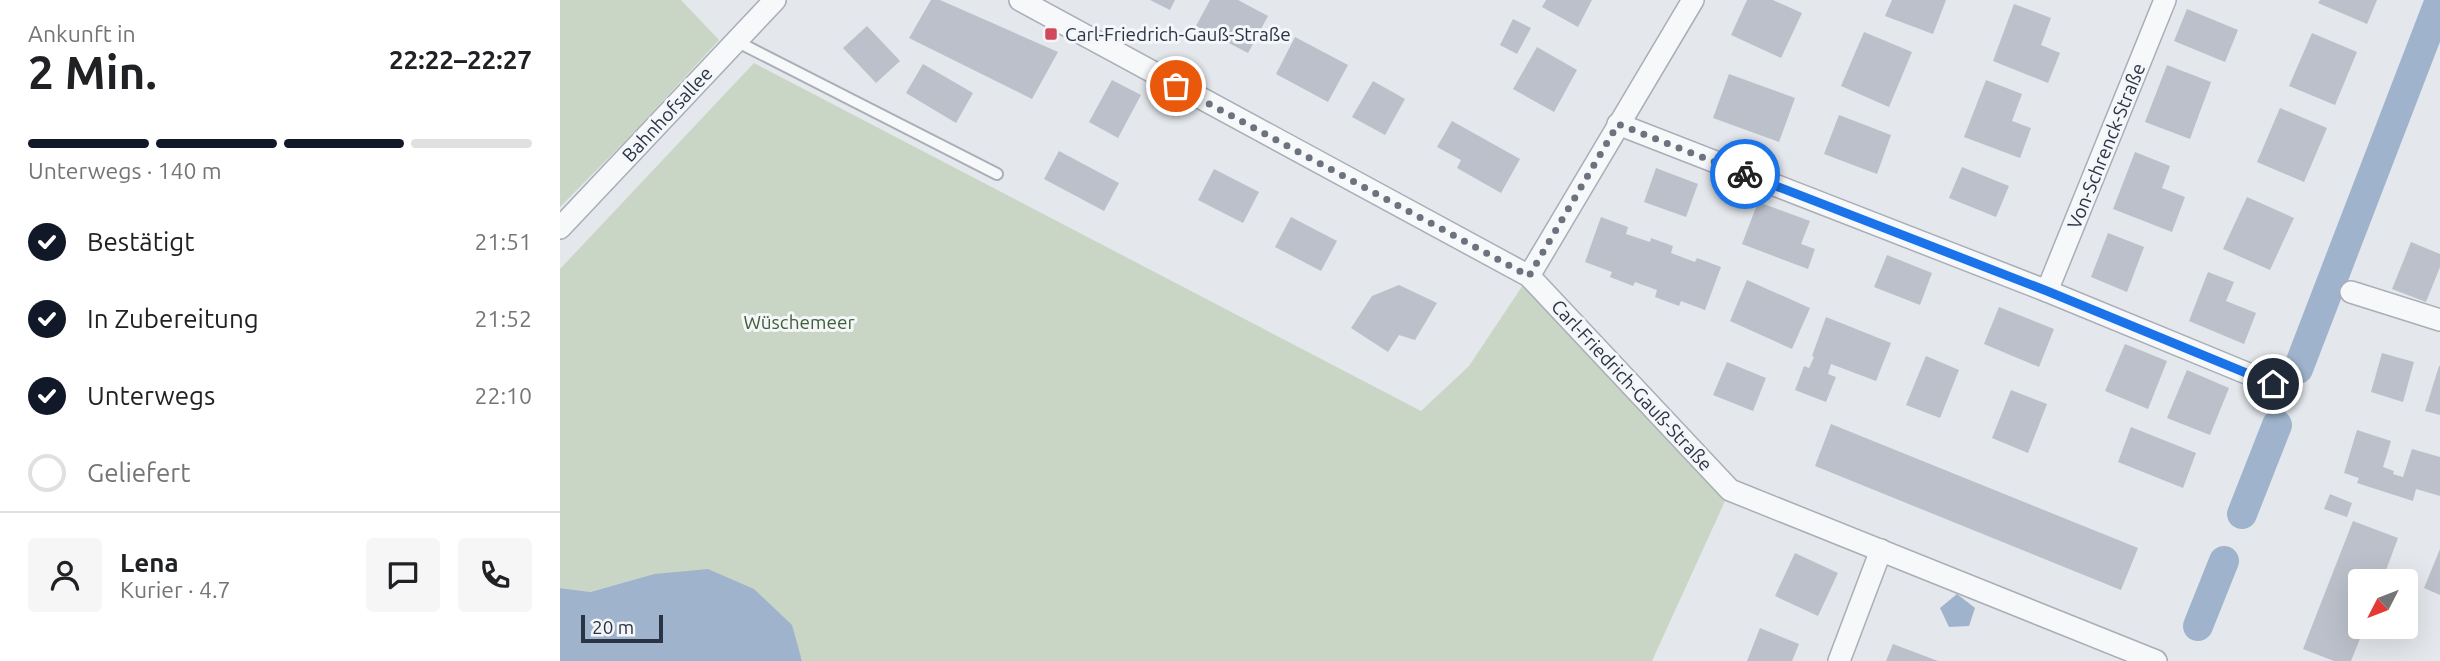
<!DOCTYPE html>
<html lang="de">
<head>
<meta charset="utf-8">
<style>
	:root { --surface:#fff; --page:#f6f6f6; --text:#202124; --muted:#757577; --line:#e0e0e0; --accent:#111827 }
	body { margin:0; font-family:Ubuntu,sans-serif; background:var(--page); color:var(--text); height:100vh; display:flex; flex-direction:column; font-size:26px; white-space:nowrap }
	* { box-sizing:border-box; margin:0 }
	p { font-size:23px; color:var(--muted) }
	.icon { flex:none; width:38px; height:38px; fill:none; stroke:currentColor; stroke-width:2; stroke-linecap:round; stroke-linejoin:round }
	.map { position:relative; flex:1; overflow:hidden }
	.side { display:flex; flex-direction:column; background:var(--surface); width:560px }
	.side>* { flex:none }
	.needle { width:46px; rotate:228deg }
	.buttons { position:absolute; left:1788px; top:569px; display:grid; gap:14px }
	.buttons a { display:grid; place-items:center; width:70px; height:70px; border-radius:7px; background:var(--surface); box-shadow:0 7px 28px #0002; font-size:35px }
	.scale { position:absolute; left:21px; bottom:18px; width:82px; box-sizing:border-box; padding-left:7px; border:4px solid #2b3445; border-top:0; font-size:19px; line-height:24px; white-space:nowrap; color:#2b3445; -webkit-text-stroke:5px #f4f6f9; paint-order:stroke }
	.pin { position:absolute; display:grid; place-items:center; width:60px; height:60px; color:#fff; margin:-30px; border:4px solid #fff; border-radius:50%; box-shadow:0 2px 7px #0007 }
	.courier { position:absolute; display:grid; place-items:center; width:70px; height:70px; margin:-35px; border:5px solid #1a73e8; border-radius:50%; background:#fff; color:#222; box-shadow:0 2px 9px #0007 }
	.head em { font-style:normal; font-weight:600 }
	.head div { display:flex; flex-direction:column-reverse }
	.head { display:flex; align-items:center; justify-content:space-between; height:119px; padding:0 28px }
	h1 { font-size:46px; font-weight:600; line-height:52px }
	.bar { display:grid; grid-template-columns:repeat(4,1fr); gap:10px 7px; align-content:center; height:84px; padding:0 28px }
	.bar i { height:9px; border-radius:5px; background:var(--line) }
	.bar .on { background:var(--accent) }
	.bar p { grid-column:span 4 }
	.line { display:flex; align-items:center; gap:18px; padding:0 28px; border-top:2px solid var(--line) }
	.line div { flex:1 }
	.round { display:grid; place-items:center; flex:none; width:74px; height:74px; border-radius:7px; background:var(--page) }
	ol { padding:0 28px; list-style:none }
	li { display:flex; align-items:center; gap:21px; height:77px }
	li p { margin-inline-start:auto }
	li .icon { padding:7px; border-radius:50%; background:var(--accent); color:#fff; stroke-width:4 }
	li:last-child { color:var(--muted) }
	li i { width:38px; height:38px; border:4px solid var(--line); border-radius:50% }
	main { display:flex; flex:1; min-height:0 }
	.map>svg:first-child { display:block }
</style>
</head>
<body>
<main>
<section class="side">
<div class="head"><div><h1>2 Min.</h1><p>Ankunft in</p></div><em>22:22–22:27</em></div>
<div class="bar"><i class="on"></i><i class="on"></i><i class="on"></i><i></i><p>Unterwegs · 140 m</p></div>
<ol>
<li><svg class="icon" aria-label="check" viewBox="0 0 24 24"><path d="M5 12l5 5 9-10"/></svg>Bestätigt<p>21:51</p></li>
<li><svg class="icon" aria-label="check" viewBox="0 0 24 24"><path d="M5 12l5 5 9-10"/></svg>In Zubereitung<p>21:52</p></li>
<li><svg class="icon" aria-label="check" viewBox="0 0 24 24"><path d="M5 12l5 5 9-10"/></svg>Unterwegs<p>22:10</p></li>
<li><i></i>Geliefert</li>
</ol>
<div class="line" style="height:126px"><a class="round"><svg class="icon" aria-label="person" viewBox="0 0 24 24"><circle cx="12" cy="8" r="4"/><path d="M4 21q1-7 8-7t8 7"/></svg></a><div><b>Lena</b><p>Kurier · 4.7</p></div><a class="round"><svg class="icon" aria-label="chat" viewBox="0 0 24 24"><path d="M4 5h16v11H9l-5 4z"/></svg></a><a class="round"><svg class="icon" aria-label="phone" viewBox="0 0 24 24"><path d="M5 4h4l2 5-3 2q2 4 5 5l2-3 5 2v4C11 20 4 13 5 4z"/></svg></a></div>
</section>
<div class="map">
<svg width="1880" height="661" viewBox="0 0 1880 661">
	<rect width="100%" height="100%" fill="#e4e7ec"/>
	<!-- green -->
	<g fill="#c9d6c5">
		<path d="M0,0h121l38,40 -84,91 -75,76z"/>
		<path d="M194,63l667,348 48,-45 60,-90 201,214 -78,171h-850v-3l-148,-84 -65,18 -29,-4v-319z"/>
	</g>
	<!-- water -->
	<g fill="#9fb4cc">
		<path d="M148,569l46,20 38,36 10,36h-242v-73l30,4 64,-18z"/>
		<path d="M1397,594l18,14 -6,18 -20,1 -9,-19z"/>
	</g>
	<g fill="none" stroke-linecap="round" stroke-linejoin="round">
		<!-- canal -->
		<g stroke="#9fb4cc" stroke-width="30">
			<path d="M1738,369l142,-369"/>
			<path d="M1682,514l35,-89"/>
			<path d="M1638,626l26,-65"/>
		</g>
	</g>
	<!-- building -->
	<g fill="#bbc0ca">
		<path d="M371,0h9l118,52 -26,47 -123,-61z"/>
		<path d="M590,0h25l-5,10z"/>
		<path d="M650,0h28l30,16 -20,37 -52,-27z"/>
		<path d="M986,0h46l-14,27 -36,-20z"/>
		<path d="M1187,0h26l29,13 -21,45 -50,-23z"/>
		<path d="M1332,0h54l-13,34 -48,-18z"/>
		<path d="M1760,0h57l-10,24 -49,-21z"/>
		<path d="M1454,4l37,14 -10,27 19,8 -12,30 -55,-22z"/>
		<path d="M1627,9l51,21 -13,32 -51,-21z"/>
		<path d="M953,19l18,9 -14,26 -17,-9z"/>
		<path d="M307,26l33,35 -24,22 -33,-35z"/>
		<path d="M1304,32l48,20 -23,55 -48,-21z"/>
		<path d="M1752,33l45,19 -22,53 -46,-19z"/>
		<path d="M735,37l53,28 -20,37 -52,-28z"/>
		<path d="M977,47l40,23 -23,42 -41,-23z"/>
		<path d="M363,64l50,29 -17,30 -50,-30z"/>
		<path d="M1607,65l44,17 -21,57 -45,-17z"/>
		<path d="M1169,74l66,24 -16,44 -66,-24z"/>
		<path d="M552,80l29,15 -23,43 -29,-16z"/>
		<path d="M1426,80l36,14 -10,27 19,7 -11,30 -56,-21z"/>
		<path d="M813,81l32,18 -20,36 -33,-18z"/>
		<path d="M1720,108l47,20 -23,54 -47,-20z"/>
		<path d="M1279,115l52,20 -14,39 -53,-20z"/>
		<path d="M892,121l68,38 -19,34 -44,-25 4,-8 -24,-13z"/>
		<path d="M499,151l60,32 -15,28 -60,-32z"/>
		<path d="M1575,152l35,14 -8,22 23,9 -13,35 -59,-23z"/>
		<path d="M1402,167l47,19 -13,31 -47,-19z"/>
		<path d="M1096,168l42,16 -12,33 -42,-15z"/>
		<path d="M654,169l45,23 -16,31 -45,-23z"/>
		<path d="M1687,197l47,21 -24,52 -47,-21z"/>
		<path d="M1198,202l52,19 -9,23 14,5 -7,20 -66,-25z"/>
		<path d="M731,217l46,24 -16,30 -46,-24z"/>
		<path d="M1041,217l27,10 -2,7 24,8 1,-4 22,8 -2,7 24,9 2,-4 24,9 -16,43 -24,-9 -2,5 -24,-9 2,-7 -22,-8 -2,4 -23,-9 2,-5 -27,-10z"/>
		<path d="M1548,233l36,14 -17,45 -36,-15z"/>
		<path d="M1851,242l29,12v13l-14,35 -34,-13z"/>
		<path d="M1327,255l45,18 -12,32 -46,-18z"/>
		<path d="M1648,272l26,10 -8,19 30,12 -12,31 -55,-23z"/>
		<path d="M1187,280l63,28 -18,41 -62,-28z"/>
		<path d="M839,285l38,18 -22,37 -16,-5 -11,17 -37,-24 21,-32z"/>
		<path d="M1439,307l55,22 -15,38 -55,-23z"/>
		<path d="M1266,317l65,26 -15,38 -45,-17 -3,10 8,3 -10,25 -31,-12 9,-24 5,2 5,-11 -2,-1z"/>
		<path d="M1565,344l42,17 -19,48 -43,-18z"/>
		<path d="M1822,353l32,9 -11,40 -32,-10z"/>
		<path d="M1366,356l33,14 -19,48 -34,-13z"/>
		<path d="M1167,362l39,16 -13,33 -40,-16z"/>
		<path d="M1879,366h1v49l-15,-4z"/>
		<path d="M1627,370l42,18 -19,47 -43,-17z"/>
		<path d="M1451,390l36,14 -19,49 -36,-15z"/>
		<path d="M1271,424l307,124 -17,42 -306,-124z"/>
		<path d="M1571,427l65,26 -13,35 -65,-26z"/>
		<path d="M1797,430l34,11 -8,26 11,4 -1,3 10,3 9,-28 28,8v39l-24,-7 -3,12 -56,-18 2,-5 -15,-5z"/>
		<path d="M1770,494l22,9 -5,14 -23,-8z"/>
		<path d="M1793,521l45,17 -16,43h-21v45h4l-14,35h-17l-31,-12z"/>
		<path d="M1880,549v46l-16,-7z"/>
		<path d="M1235,553l43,20 -20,43 -43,-20z"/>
		<path d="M1846,596l12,5 -9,23 -3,-1z"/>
		<path d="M1200,628l39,16 -7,17h-45z"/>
		<path d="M1333,644l45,17h-52z"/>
	</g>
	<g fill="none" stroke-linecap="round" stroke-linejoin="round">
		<!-- lane casing -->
		<g stroke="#a9aeb7" stroke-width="14">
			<path id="lane" d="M176,41l261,133"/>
		</g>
		<!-- street casing -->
		<g stroke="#a9aeb7" stroke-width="24">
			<g id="street">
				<path d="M460,0l509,276 201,214 426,171"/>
				<path d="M1058,124l429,167 226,93"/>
				<path d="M0,228l215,-228"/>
				<path d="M969,276l164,-276"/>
				<path d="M1487,291l118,-291"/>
				<path d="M1791,292l89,28"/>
				<path d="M1279,661l42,-111"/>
			</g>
		</g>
		<!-- lane -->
		<use href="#lane" stroke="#f7f8fa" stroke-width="10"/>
		<!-- street -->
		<use href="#street" stroke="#f7f8fa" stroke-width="21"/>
	</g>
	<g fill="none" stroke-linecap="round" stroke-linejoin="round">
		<!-- done -->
		<path stroke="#6c737f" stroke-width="7" stroke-dasharray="0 12.6" d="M616,86l353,190 89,-152 127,50"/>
		<!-- route -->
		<path stroke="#1a73e8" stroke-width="9" d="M1185,174l302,117 226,93"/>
	</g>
	<!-- markers -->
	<rect fill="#d1495b" stroke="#f4f6f9" stroke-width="2.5" x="484" y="27" width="14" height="14" rx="3.5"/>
	<g text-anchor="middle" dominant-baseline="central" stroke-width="6" stroke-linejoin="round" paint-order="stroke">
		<!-- poi labels -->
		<g font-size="19" fill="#2b3445" stroke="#f4f6f9" text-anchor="start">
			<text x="505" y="34">Carl-Friedrich-Gauß-Straße</text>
		</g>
		<!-- street labels -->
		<g font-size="19" fill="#2b3445" stroke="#f4f6f9">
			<text transform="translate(107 114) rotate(-47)">Bahnhofsallee</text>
			<text transform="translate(1546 146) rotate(-68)">Von-Schrenck-Straße</text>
			<text transform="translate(1072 385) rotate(47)">Carl-Friedrich-Gauß-Straße</text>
		</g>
		<!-- park labels -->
		<g font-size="19" fill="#3f6138" stroke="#f4f6f9">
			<text x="239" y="322">Wüschemeer</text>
		</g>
	</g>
</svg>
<div class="buttons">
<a><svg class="needle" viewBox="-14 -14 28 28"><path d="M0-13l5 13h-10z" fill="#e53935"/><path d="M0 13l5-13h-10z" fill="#757577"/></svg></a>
</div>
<div class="scale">20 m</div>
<div class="pin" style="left:616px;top:86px;background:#ea580c"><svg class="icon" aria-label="bag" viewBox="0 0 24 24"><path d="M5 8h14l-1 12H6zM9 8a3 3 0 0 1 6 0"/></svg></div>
<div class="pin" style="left:1713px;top:384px;background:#1f2937"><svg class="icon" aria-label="home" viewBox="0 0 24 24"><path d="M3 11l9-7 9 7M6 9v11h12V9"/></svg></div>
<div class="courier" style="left:1185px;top:174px"><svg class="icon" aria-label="bike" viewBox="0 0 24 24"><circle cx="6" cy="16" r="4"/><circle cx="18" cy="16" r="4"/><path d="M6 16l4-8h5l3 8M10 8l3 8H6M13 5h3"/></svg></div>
</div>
</main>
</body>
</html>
